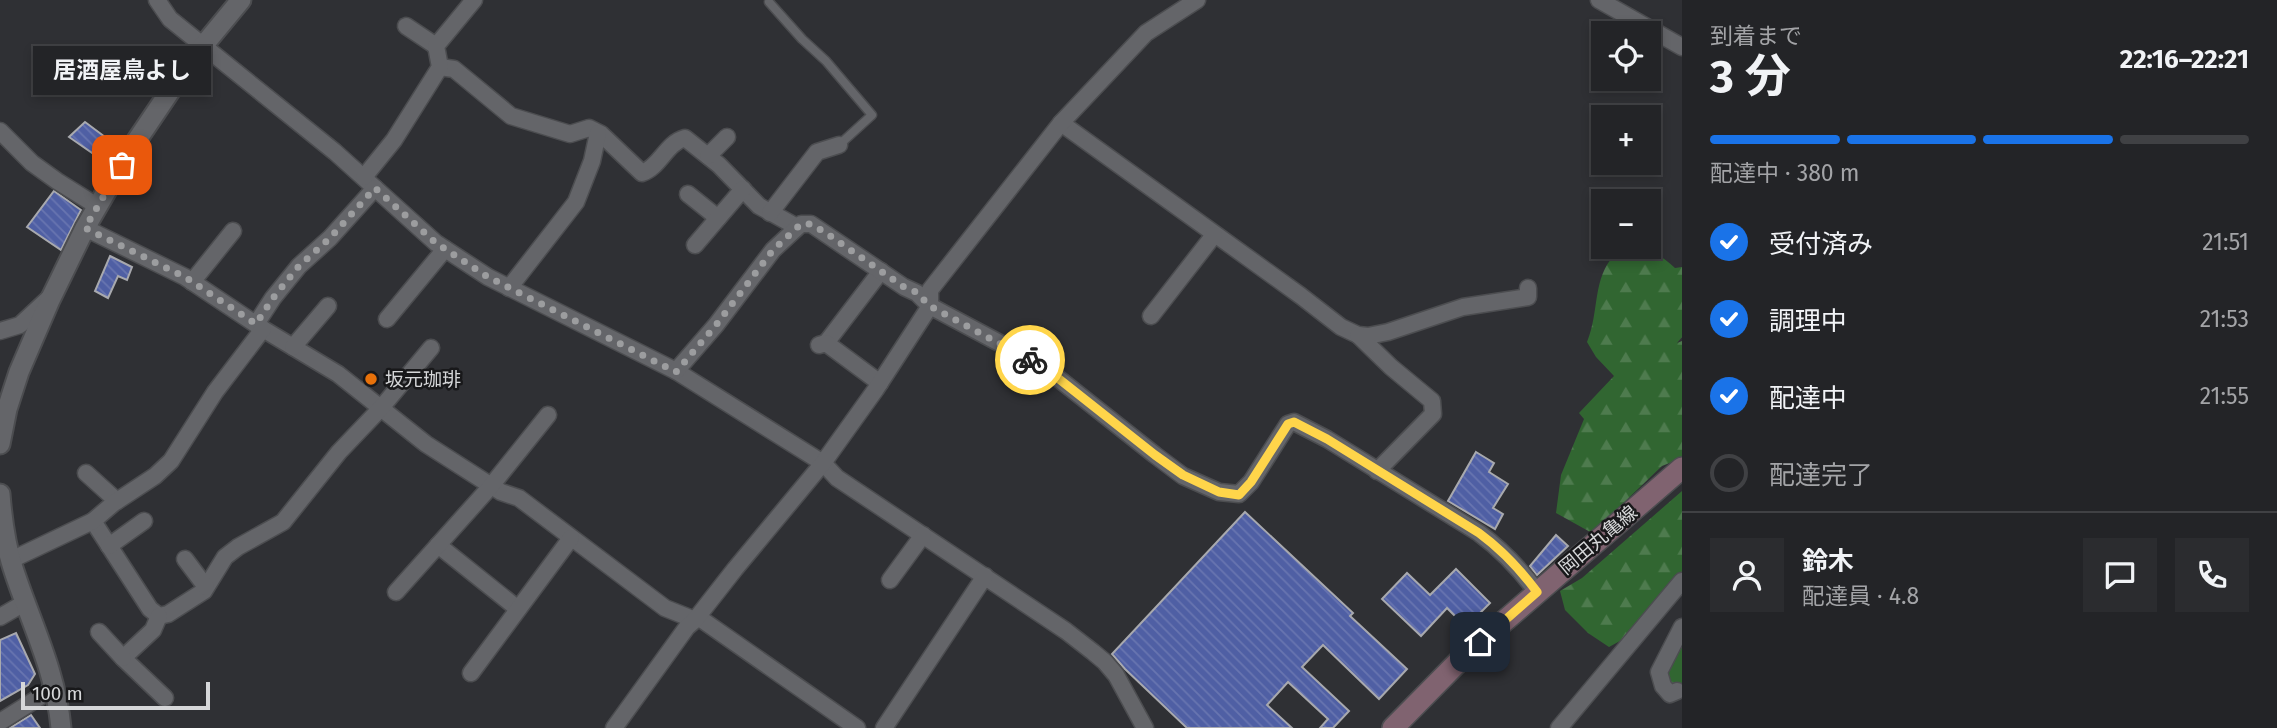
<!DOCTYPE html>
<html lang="ja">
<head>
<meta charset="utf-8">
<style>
	:root { --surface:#232427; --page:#2b2c2f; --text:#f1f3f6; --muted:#a3a4a7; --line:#404144; --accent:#1a73e8 }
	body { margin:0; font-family:"Fira Sans","Noto Sans JP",sans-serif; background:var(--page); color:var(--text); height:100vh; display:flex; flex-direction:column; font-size:26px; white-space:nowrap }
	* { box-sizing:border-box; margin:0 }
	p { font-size:23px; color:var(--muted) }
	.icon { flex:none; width:38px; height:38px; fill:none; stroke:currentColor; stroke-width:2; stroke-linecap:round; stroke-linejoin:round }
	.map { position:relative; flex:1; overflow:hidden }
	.drawer { display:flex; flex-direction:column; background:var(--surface); width:595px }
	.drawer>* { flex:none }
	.buttons { position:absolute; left:1591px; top:21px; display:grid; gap:14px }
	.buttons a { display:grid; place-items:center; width:70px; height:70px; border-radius:0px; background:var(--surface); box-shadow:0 4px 10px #0003,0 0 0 2px var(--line); font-size:35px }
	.scale { position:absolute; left:21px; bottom:18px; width:189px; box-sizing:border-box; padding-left:7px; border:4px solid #d6d7d9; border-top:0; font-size:19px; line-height:24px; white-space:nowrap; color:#d6d7d9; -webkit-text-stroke:5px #18181a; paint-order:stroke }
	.pin { position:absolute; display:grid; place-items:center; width:60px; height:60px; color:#fff; margin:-30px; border-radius:14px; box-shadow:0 4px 10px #0006 }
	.courier { position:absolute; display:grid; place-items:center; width:70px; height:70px; margin:-35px; border:5px solid #ffd54a; border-radius:50%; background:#fff; color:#222; box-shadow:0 2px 9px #0007 }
	.bubble { position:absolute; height:49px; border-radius:0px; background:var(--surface); box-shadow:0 4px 10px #0003,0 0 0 2px var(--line); font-size:23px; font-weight:700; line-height:49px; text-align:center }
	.summary em { font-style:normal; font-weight:700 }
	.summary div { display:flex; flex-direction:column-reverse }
	.summary { display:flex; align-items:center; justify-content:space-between; height:119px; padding:0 28px }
	h1 { font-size:46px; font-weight:700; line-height:52px }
	.bar { display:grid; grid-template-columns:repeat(4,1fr); gap:10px 7px; align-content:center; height:84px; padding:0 28px }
	.bar i { height:9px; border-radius:5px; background:var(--line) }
	.bar .selected { background:var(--accent) }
	.bar p { grid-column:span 4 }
	.line { display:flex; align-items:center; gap:18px; padding:0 28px; border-top:2px solid var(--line) }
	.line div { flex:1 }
	.round { display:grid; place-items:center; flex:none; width:74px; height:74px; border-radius:0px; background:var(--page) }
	ol { padding:0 28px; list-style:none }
	li { display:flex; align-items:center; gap:21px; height:77px }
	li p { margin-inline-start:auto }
	li .icon { padding:7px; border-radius:50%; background:var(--accent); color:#fff; stroke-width:4 }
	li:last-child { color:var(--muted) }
	li i { width:38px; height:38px; border:4px solid var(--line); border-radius:50% }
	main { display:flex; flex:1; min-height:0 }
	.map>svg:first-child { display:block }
</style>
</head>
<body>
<main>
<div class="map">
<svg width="1682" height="728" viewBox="0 0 1682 728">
	<defs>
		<pattern id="forest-firs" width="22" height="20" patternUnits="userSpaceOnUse" patternTransform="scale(1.75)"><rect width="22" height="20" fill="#316631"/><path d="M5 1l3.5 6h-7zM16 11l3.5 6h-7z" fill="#4e7b4e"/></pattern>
		<pattern id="park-crowns" width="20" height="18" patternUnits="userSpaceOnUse" patternTransform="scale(1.75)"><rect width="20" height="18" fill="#316631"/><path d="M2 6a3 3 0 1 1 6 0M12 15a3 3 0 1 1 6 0" fill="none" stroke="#4e7b4e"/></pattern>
		<pattern id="building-back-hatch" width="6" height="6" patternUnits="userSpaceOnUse" patternTransform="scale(1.75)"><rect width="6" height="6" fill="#4f5fa4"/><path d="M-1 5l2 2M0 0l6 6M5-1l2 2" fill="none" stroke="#6875b0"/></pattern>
	</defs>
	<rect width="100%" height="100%" fill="#2f3034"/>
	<!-- forest -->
	<g fill="url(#forest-firs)">
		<path d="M1624,247c22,0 35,6 51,21l7,-1v70l-5,6 5,-2v117l-20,8 -70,67 -36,-20 5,-38 23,-56 -5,-6 35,-37 -18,-19 -9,-15c14,-33 3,-72 37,-95z"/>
		<path d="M1682,491v83l-42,56 -31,17 -21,-14 -23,-23 -5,-19 22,-13z"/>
	</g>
	<!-- park -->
	<path fill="url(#park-crowns)" d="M1682,634v61l-18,-11 7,-27z"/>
	<!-- building -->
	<g fill="url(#building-back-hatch)" stroke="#a8a9ae" stroke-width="2">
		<path d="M85,122l24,18 -11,17 -29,-20z"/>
		<path d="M54,191l27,19 -20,40 -34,-23z"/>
		<path d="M110,256l22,11 -5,13 -9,-4 -10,22 -13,-7z"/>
		<path d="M1476,452l18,11 -5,9 19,12 -15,24 10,6 -8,15 -47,-28z"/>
		<path d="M1245,512l108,101 -3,3 57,53 -28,30 -56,-54 -21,22 47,44 -16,17h-13l8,-9 -40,-37 -21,23 25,23h-105l-62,-59 -13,-15z"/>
		<path d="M1556,535l12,11 -31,29 -7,-9z"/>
		<path d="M1456,569l34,34 -24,24 -19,-19 -26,28 -39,-37 25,-26 23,22z"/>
		<path d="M16,633l19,41 -7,11 -28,16v-61z"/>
		<path d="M31,715l9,13h-30z"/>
	</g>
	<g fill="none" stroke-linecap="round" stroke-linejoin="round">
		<!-- service casing -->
		<g stroke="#4c4d50" stroke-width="11">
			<path id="service" d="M769,2l33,37 24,22 46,54 -33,30"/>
		</g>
		<!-- minor casing -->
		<g stroke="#4c4d50" stroke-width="19">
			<g id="minor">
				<path d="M157,0l13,19 165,133 101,91 52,34 188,94 147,92 14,15 229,153 27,21 12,10 11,13 29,53"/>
				<path d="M1599,0l83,47"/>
				<path d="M406,26l30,20"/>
				<path d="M440,67l14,2 57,47 59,18 19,-6 12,6 41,39c18,-6 24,-30 43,-35l34,27 40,41 38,21"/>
				<path d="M1061,123l240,173 40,31 17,8 10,1 20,-4 75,-25 65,-10v-9"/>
				<path d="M0,131l32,32 25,18 40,25"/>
				<path d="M708,156l19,-19"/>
				<path d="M364,177l30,-37 46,-73 -4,-21 38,-46"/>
				<path d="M688,194l30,24"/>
				<path d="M770,213l47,-61 22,-7"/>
				<path d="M85,228l100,49 78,52 75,45 88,70 75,48 18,6 146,110 30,12"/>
				<path d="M695,245l48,-56"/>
				<path d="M192,282l41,-51"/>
				<path d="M509,288l67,-86 16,-41 6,-28"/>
				<path d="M1151,316l63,-81"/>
				<path d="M387,319l58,-70"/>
				<path d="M256,324l17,-26 26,-32 31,-28 45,-50"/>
				<path d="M0,331l20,-6 29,-27"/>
				<path d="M1358,335l33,32 41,34 1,13 -56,57"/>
				<path d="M826,343l55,-72"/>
				<path d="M819,345l7,-2 54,40"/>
				<path d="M293,347l35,-41"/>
				<path d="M676,371l40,-46 57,-75 28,-26h10l93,63 13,6 13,13 77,41 47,28 101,80 28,21 36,16 20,2 12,-12 37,-58 6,-2 33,17 152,94c23,17 41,36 58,59"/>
				<path d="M86,473l31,28"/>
				<path d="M93,521l57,88 9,7 9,-2 36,-23 21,-34 13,-10 45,-25 56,-70 42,-44 50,-60"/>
				<path d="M438,545l80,64"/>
				<path d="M109,546l35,-25"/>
				<path d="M185,559l21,28"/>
				<path d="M11,560l82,-39 21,-18 41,-27 16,-15 44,-69 48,-63"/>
				<path d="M890,580l33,-45"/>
				<path d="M396,592l95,-106 57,-71"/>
				<path d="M159,616l-6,14 -30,28 42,40"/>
				<path d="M0,617l26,-15"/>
				<path d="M698,617l159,111"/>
				<path d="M99,632l24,26"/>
				<path d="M471,673l100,-135"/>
				<path d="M1677,691l-7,3 -7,-8 -4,-14 23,-45"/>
				<path d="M0,722l54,-34"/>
				<path d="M614,728l73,-101 8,-7 40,-51 88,-106 53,-74 54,-83v-16l131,-167 85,-90 51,-33"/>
				<path d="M884,728l101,-152"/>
				<path d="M1559,728l123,-147"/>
			</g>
		</g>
		<!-- tertiary casing -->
		<g stroke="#4c4d50" stroke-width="23">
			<g id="tertiary">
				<path d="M0,444l7,-35 12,-37 31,-72 35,-72 44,-76 60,-89 52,-63"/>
				<path d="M0,494c2,25 5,50 13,74 17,53 43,103 48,160"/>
			</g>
		</g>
		<!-- secondary casing -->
		<g stroke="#4c4d50" stroke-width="24">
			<path id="secondary" d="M1393,728l72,-73 217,-187"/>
		</g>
		<!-- service -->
		<use href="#service" stroke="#646569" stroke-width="8"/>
		<!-- minor -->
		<use href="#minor" stroke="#646569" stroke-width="16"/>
		<!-- tertiary -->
		<use href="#tertiary" stroke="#646569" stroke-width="19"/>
		<!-- secondary -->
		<use href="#secondary" stroke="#806370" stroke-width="21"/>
	</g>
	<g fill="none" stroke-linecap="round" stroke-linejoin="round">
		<!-- done -->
		<path stroke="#9c9d9f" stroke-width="7" stroke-dasharray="0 12.6" d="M122,165l-37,63 100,49 71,47 17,-26 26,-32 31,-28 45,-50 61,55 52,34 188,95 40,-47 57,-75 28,-26h10l15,9 78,54 12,5 14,14 100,54"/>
		<!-- route -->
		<path stroke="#ffd54a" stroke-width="9" d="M1030,360l24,15 101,80 28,20 36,17 20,3 12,-13 37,-58 6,-2 33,17 152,94c23,17 41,36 58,59l-57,50"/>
	</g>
	<!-- markers -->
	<circle fill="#e8710a" stroke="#18181a" stroke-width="2.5" cx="371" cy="379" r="7"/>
	<g text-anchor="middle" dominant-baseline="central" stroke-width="5" stroke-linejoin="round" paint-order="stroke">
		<!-- poi labels -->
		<g font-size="19" fill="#d6d7d9" stroke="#18181a" text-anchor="start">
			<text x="385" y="379">坂元珈琲</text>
		</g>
		<!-- street labels -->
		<g font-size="19" fill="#d6d7d9" stroke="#18181a">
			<text transform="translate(1598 540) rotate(-40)">岡田丸亀線</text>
		</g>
	</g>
</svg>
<div class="buttons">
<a><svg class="icon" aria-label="locate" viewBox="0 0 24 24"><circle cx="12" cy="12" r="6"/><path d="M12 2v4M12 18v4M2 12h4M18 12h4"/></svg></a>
<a>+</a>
<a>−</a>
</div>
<div class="scale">100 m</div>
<div class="pin" style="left:122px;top:165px;background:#ea580c"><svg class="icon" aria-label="bag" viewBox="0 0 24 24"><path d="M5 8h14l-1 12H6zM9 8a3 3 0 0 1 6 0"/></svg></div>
<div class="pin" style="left:1480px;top:642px;background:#1f2937"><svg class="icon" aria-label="home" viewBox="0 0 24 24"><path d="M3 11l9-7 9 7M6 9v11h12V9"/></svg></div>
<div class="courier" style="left:1030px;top:360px"><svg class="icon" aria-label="bike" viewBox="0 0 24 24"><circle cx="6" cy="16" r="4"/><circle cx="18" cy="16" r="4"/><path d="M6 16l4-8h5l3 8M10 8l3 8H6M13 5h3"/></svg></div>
<div class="bubble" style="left:33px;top:46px;width:178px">居酒屋鳥よし</div>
</div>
<section class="drawer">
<div class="summary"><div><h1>3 分</h1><p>到着まで</p></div><em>22:16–22:21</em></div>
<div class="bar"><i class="selected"></i><i class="selected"></i><i class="selected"></i><i></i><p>配達中 · 380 m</p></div>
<ol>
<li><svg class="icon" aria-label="check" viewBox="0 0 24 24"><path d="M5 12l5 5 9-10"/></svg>受付済み<p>21:51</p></li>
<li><svg class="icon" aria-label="check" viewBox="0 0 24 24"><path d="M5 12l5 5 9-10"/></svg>調理中<p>21:53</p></li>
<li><svg class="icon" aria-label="check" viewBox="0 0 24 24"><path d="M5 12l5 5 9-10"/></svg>配達中<p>21:55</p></li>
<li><i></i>配達完了</li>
</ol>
<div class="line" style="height:126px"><a class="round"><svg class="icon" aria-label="person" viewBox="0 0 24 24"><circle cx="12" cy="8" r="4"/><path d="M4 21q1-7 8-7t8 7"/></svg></a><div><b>鈴木</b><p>配達員 · 4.8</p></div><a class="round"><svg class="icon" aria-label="chat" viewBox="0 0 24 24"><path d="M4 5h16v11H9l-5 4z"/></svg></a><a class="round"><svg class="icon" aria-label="phone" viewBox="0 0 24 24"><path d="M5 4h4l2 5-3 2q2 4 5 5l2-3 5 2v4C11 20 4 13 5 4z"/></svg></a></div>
</section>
</main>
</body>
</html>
